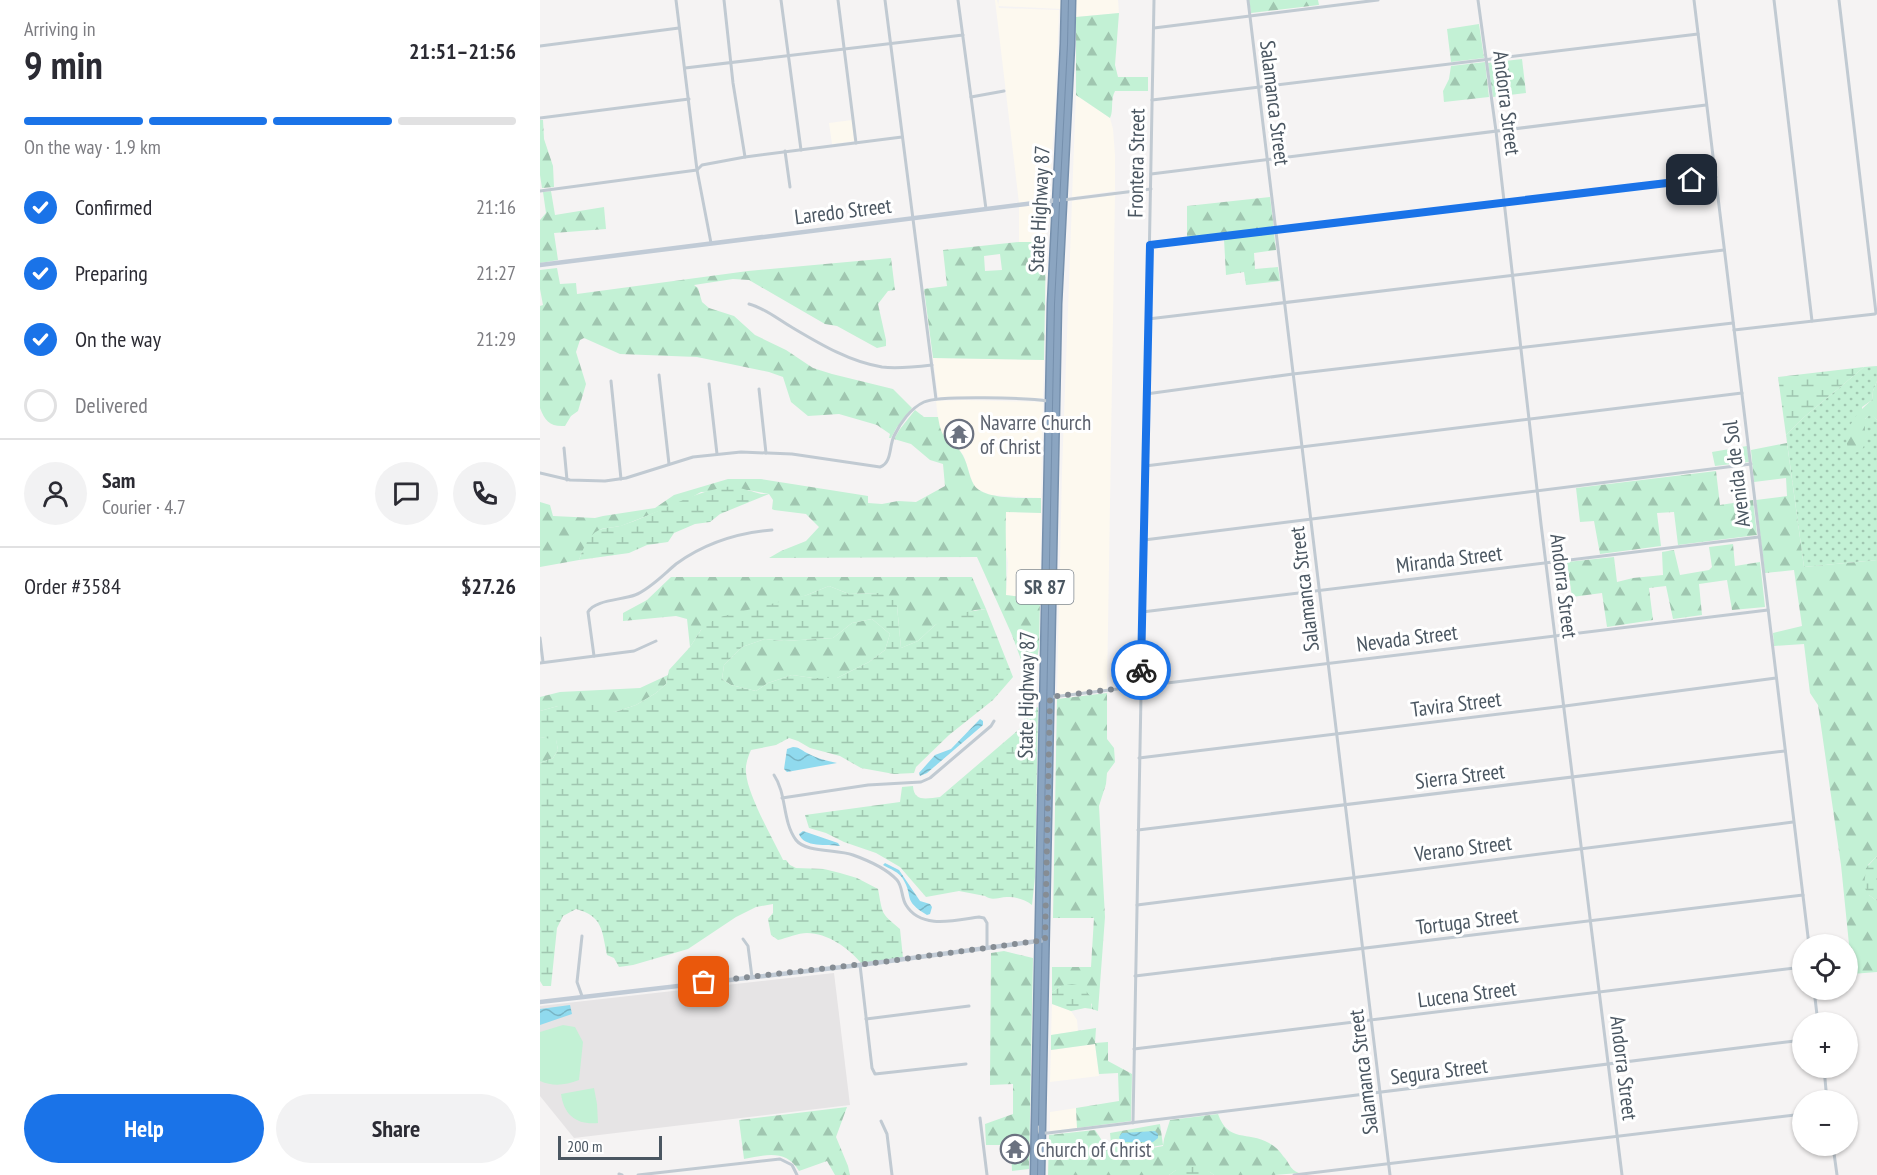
<!DOCTYPE html>
<html lang="en">
<head>
<meta charset="utf-8">
<style>
	:root { --surface:#fff; --page:#f2f2f3; --text:#2b2b33; --muted:#7c7c81; --line:#e1e1e2; --accent:#1a73e8 }
	body { margin:0; font-family:"PT Sans Narrow",sans-serif; background:var(--page); color:var(--text); height:100vh; display:flex; flex-direction:column; font-size:22px; white-space:nowrap }
	* { box-sizing:border-box; margin:0 }
	p { font-size:20px; color:var(--muted) }
	.icon { flex:none; width:33px; height:33px; fill:none; stroke:currentColor; stroke-width:2; stroke-linecap:round; stroke-linejoin:round }
	.map { position:relative; flex:1; overflow:hidden }
	.sheet { display:flex; flex-direction:column; background:var(--surface); width:540px }
	.sheet>* { flex:none }
	.controls { position:absolute; left:1252px; top:934px; display:grid; gap:12px }
	.controls a { display:grid; place-items:center; width:66px; height:66px; border-radius:50%; background:var(--surface); box-shadow:0 2px 4px #0004; font-size:30px }
	.scale { position:absolute; left:18px; bottom:15px; width:104px; box-sizing:border-box; padding-left:6px; border:3px solid #4a5661; border-top:0; font-size:16px; line-height:21px; white-space:nowrap; color:#4a5661; -webkit-text-stroke:4px #fff; paint-order:stroke }
	.pin { position:absolute; display:grid; place-items:center; width:51px; height:51px; color:#fff; margin:-26px; border-radius:12px; box-shadow:0 3px 9px #0006 }
	.courier { position:absolute; display:grid; place-items:center; width:60px; height:60px; margin:-30px; border:4px solid #1a73e8; border-radius:50%; background:#fff; color:#222; box-shadow:0 2px 8px #0007 }
	.summary em { font-style:normal; font-weight:600 }
	.summary div { display:flex; flex-direction:column-reverse }
	.summary { display:flex; align-items:center; justify-content:space-between; height:102px; padding:0 24px }
	h1 { font-size:39px; font-weight:600; line-height:45px }
	.bar { display:grid; grid-template-columns:repeat(4,1fr); gap:9px 6px; align-content:center; height:72px; padding:0 24px }
	.bar i { height:8px; border-radius:4px; background:var(--line) }
	.bar .selected { background:var(--accent) }
	.bar p { grid-column:span 4 }
	.line { display:flex; align-items:center; gap:15px; padding:0 24px; border-top:2px solid var(--line) }
	.line div { flex:1 }
	.round { display:grid; place-items:center; flex:none; width:63px; height:63px; border-radius:32px; background:var(--page) }
	ol { padding:0 24px; list-style:none }
	li { display:flex; align-items:center; gap:18px; height:66px }
	li p { margin-inline-start:auto }
	li .icon { padding:6px; border-radius:50%; background:var(--accent); color:#fff; stroke-width:4 }
	li:last-child { color:var(--muted) }
	li i { width:33px; height:33px; border:3px solid var(--line); border-radius:50% }
	.action { display:flex; gap:12px; margin-top:auto; padding:12px 24px }
	.action a { flex:1; height:69px; border-radius:36px; background:var(--accent); color:#fff; font-size:24px; font-weight:600; line-height:69px; text-align:center }
	.action a+a { background:var(--page); color:var(--text) }
	main { display:flex; flex:1; min-height:0 }
	.map>svg:first-child { display:block }
</style>
</head>
<body>
<main>
<section class="sheet">
<div class="summary"><div><h1>9 min</h1><p>Arriving in</p></div><em>21:51–21:56</em></div>
<div class="bar"><i class="selected"></i><i class="selected"></i><i class="selected"></i><i></i><p>On the way · 1.9 km</p></div>
<ol>
<li><svg class="icon" aria-label="check" viewBox="0 0 24 24"><path d="M5 12l5 5 9-10"/></svg>Confirmed<p>21:16</p></li>
<li><svg class="icon" aria-label="check" viewBox="0 0 24 24"><path d="M5 12l5 5 9-10"/></svg>Preparing<p>21:27</p></li>
<li><svg class="icon" aria-label="check" viewBox="0 0 24 24"><path d="M5 12l5 5 9-10"/></svg>On the way<p>21:29</p></li>
<li><i></i>Delivered</li>
</ol>
<div class="line" style="height:108px"><a class="round"><svg class="icon" aria-label="person" viewBox="0 0 24 24"><circle cx="12" cy="8" r="4"/><path d="M4 21q1-7 8-7t8 7"/></svg></a><div><b>Sam</b><p>Courier · 4.7</p></div><a class="round"><svg class="icon" aria-label="chat" viewBox="0 0 24 24"><path d="M4 5h16v11H9l-5 4z"/></svg></a><a class="round"><svg class="icon" aria-label="phone" viewBox="0 0 24 24"><path d="M5 4h4l2 5-3 2q2 4 5 5l2-3 5 2v4C11 20 4 13 5 4z"/></svg></a></div>
<div class="line" style="height:78px"><div>Order #3584</div><b>$27.26</b></div>
<div class="action"><a>Help</a><a>Share</a></div>
</section>
<div class="map">
<svg width="1337" height="1175" viewBox="0 0 1337 1175">
	<defs>
		<pattern id="grass-dots" width="8" height="8" patternUnits="userSpaceOnUse" patternTransform="scale(1.5)"><rect width="8" height="8" fill="#c3f1d5"/><path d="M2 2h.1M6 6h.1" fill="none" stroke="#a0c6b0" stroke-width="1.8" stroke-linecap="round"/></pattern>
		<pattern id="forest-firs" width="22" height="20" patternUnits="userSpaceOnUse" patternTransform="scale(1.5)"><rect width="22" height="20" fill="#c3f1d5"/><path d="M5 1l3.5 6h-7zM16 11l3.5 6h-7z" fill="#a0c6b0"/></pattern>
		<pattern id="wetland-marsh" width="20" height="14" patternUnits="userSpaceOnUse" patternTransform="scale(1.5)"><rect width="20" height="14" fill="#c3f1d5"/><path d="M1 5h8M5 5V1M11 12h8M15 12V8" fill="none" stroke="#a0c6b0"/></pattern>
		<pattern id="water-waves" width="16" height="10" patternUnits="userSpaceOnUse" patternTransform="scale(1.5)"><rect width="16" height="10" fill="#90daee"/><path d="M0 5q4-4 8 0t8 0" fill="none" stroke="#78b4c4"/></pattern>
	</defs>
	<rect width="100%" height="100%" fill="#f5f3f3"/>
	<!-- commercial -->
	<g fill="#fdf9ef">
		<path d="M455,0h2l2,8 60,2 -3,85 -7,104 -30,4z"/>
		<path d="M459,0h62v9l-63,-3z"/>
		<path d="M536,0h42l1,13 -43,4z"/>
		<path d="M536,95l34,23 3,11 2,26v36l-43,6z"/>
		<path d="M312,120l2,21 -22,3 -3,-21z"/>
		<path d="M575,195l-8,494 -50,6 5,-224 10,-270z"/>
		<path d="M508,204l-2,38h-27v-35z"/>
		<path d="M393,358l111,2 -1,38 -105,-1z"/>
		<path d="M423,400l80,2 -2,96 -51,-3 -13,-6 -4,-5 -9,-28 -5,-7 -10,-7 -9,-11 -2,-12 -2,-18z"/>
		<path d="M466,512l35,1 -1,86 -34,-4 2,-32 -3,-20z"/>
		<path d="M512,1004l19,7 6,9 1,11 -27,4z"/>
		<path d="M555,1044l4,32 -49,6 1,-32z"/>
		<path d="M536,1108l1,20 -27,3v-19z"/>
	</g>
	<!-- education -->
	<path fill="#e6e4e5" d="M294,973l16,132 -276,33 -34,-42v-90z"/>
	<!-- grass -->
	<path fill="url(#grass-dots)" d="M1337,366v15l-4,10 -1,9 -10,7 3,24v-12l6,-6 6,7v140l-73,7 -18,-132 17,-17 61,-51z"/>
	<!-- forest -->
	<g fill="url(#forest-firs)" fill-rule="evenodd">
		<path d="M709,0h69l1,5 -68,8z"/>
		<path d="M579,13l-4,52 3,12h30v14h-33c-5,9 -1,19 -5,27l-34,-23v-78z"/>
		<path d="M939,24l5,34 -33,4 -4,-33z"/>
		<path d="M982,59l4,34 -33,4 -5,-34z"/>
		<path d="M945,62l4,35 -45,5 -1,-11 6,-12 2,-13z"/>
		<path d="M0,120h3l1,19 9,27 1,21 -12,1 -2,-13z"/>
		<path d="M11,191l4,24 49,-8 2,22 -52,4 4,27 -18,3v-43l6,-7 -3,-21z"/>
		<path d="M730,197l4,32 -87,10v-33z"/>
		<path d="M734,233l2,17 -22,3 1,16 23,-2 2,14 -34,4 -2,-13 -18,3 -2,-36z"/>
		<path d="M479,242h27l-2,118 -111,-2 -9,-69 23,-3 -4,-36zM460,254l2,16 -17,1 -1,-15z"/>
		<path d="M351,258l4,32 -7,1 -10,13 8,36v6l-9,2 -40,-22 -12,-2 -76,-44 -16,-1 -39,6 4,3 4,14 7,6 25,8 21,19 31,15 27,18 19,6 61,15 19,19 -15,19 -6,11h-2l1,-4 -13,-9 -38,-11 -31,2 -17,-14 -8,-25 -14,-5 -72,-15 -77,-3 -36,-16 -4,2 -4,12 10,32 -8,27 -7,5 -6,10c-15,1 -20,-5 -25,-18v-102l3,-1 -3,-16v-19l17,-2 3,16 16,-1 1,11 171,-23z"/>
		<path d="M1337,381v39l-6,-6 -6,5v25l-4,7 -10,3c-13,-20 6,-42 21,-54l1,-9z"/>
		<path d="M375,410l9,7h14c2,11 3,18 12,25 3,3 7,5 10,9 8,10 8,24 14,34 9,15 52,13 67,13v15l-35,-1c-1,28 1,55 0,83l34,4 -1,48 -3,18h-13l-11,-30 -35,-78 -208,1 12,-7 25,-10 13,-14 -13,-13 -32,-4 -2,-1 1,-9 -4,-6 -21,-4 -47,2 -14,8 -66,26 -20,3 -19,23 -3,8 -39,7v-65l10,3 3,11 42,2 8,-2 52,-8 19,-13 54,-16h33l107,17v7l14,1 16,-3 18,1 29,-16 -2,-22 -13,-4 -19,-16 -17,-5 6,-10z"/>
		<path d="M1247,443l17,124 73,-7v296l-9,9 1,30 8,6v71l-25,2 -11,-109 -23,-160 -8,-12 -6,-49 -30,2 -1,-13 29,-7 -8,-56 -29,3 -9,-73 31,-4 -1,-18 -32,4 -3,-32z"/>
		<path d="M1207,446l2,16 -34,4 -3,-14z"/>
		<path d="M1176,471l4,34 33,-5 4,35 -79,10 -4,-33 -17,1 4,33 -61,8 -6,-33 -14,1 -4,-34z"/>
		<path d="M1193,544l2,22 25,-4 5,45 -33,3 -5,-30 -28,4 3,31 -29,4 -7,-33 -17,2 4,32 -46,7 -5,-34 -30,4 -5,-35 47,-5 3,25 16,-4 30,-3 -1,-23 12,-2 6,25 29,-5 3,-3 -3,-20z"/>
		<path d="M131,577h301l14,32 -11,1 -40,15 -17,16 -17,7 -4,-42 -18,-13 -30,1 -20,-8 -22,9 -106,35 -11,17 -3,-28 -11,-3 -53,5v-8l24,-13z"/>
		<path d="M332,619l18,15 -5,16 -16,12 -32,16h-24l-21,-3 -24,8 -12,8 -25,-6 -9,-6 2,-14 18,-18 23,-8 19,2 49,-3 19,-15z"/>
		<path d="M128,675l-2,9 -10,9 -20,12 -21,7 -57,-6 -18,5v-14l20,-5 80,-4z"/>
		<path d="M567,693v46l7,9 1,14 -8,11 -1,11 -7,22 6,111 -7,94 -6,-2v-5l-31,-18 -9,6v-25h39l3,-49h-41l4,-219z"/>
		<path d="M0,737l16,2 2,11 -5,8 -13,5z"/>
		<path d="M464,951l29,7 -4,211 -17,2 -1,-26h-25l-1,-21 28,-10v-30l-23,1 1,-132z"/>
		<path d="M556,1028l-1,15 13,-1v19l24,13 -1,47 -54,7 -1,-20 43,-7 -1,-28 -19,1 -4,-30 -44,6v-15z"/>
		<path d="M307,1107l-11,30 12,29 2,9h-15l-8,-14 -28,10c-13,-22 -33,-16 -55,-12l-5,-39z"/>
		<path d="M678,1114c10,29 30,17 51,29 5,3 11,8 14,13 7,7 6,13 16,17l-25,2h-60l-4,-3 -34,-2 -7,5h-121l1,-40 46,-5 12,18h3l2,8 51,-10 1,-7 6,-19z"/>
		<path d="M620,1124l3,21 -51,9 -2,-21z"/>
	</g>
	<!-- wetland -->
	<g fill="url(#wetland-marsh)" fill-rule="evenodd">
		<path d="M1324,367l-61,51 -17,17 -8,-58z"/>
		<path d="M193,486l28,8h8l-49,20 -10,8 -15,2 -21,9 -6,9 -21,3 -18,8 -50,7c3,-8 7,-19 13,-25 8,-9 20,-6 31,-10 37,-12 71,-35 110,-39z"/>
		<path d="M289,586l20,8 30,-1 13,4 5,9 4,42 17,-7 17,-16 19,-11 32,-5 27,68 -20,23 -44,35 -33,32 -2,6 -20,1 -33,-6 -21,-12 -30,-8 -12,-7 -9,-3 -13,7 -25,5c-3,7 -6,15 -5,23 2,23 26,64 37,87h3l4,5 6,3 28,1 16,4 17,5 21,11c5,26 2,23 22,40l3,29 -42,5c-12,-15 -34,-30 -54,-30 -9,0 -20,5 -29,7l-7,-5 -3,-16 5,-6v-9l-17,3 -20,10 -48,32 -55,16 -14,2 -5,-9 -7,-3c-5,-24 -4,-39 -31,-46l-13,7 -6,12 -6,58h-8l-3,-5v-218l13,-5 5,-8 -2,-10 -16,-3v-26l18,-5 38,-3 19,9 21,-7 20,-12 10,-9 3,-14 21,-23 11,-17 15,-12 91,-23zM332,619l18,15 -5,16 -16,12 -32,16h-24l-21,-3 -24,8 -12,8 -25,-6 -9,-6 2,-14 18,-18 23,-8 19,2 49,-3 19,-15z"/>
		<path d="M498,707l-3,170 -3,28c-6,-5 -15,-8 -23,-8 -9,-1 -16,5 -24,-1l-26,-5 -33,6 -26,-30 -24,-14 -32,-11 -18,-9 -17,-5 -4,-13 95,-13 2,-15 11,-1c1,17 15,12 27,11l83,-71 2,-14z"/>
		<path d="M1337,856v45l-8,-6 -5,-8 2,-19z"/>
		<path d="M532,984l10,2 8,10 2,13 -7,-1 -14,3 -19,-7v-12l9,-6z"/>
		<path d="M651,1166l19,6 4,3h-45l7,-5z"/>
	</g>
	<!-- park -->
	<g fill="#c3f1d5">
		<path d="M23,1025l12,2 8,15 -4,38c-14,5 -25,7 -39,1v-49z"/>
		<path d="M54,1088l3,16 1,19c-22,2 -34,-8 -37,-29z"/>
	</g>
	<!-- water -->
	<g fill="url(#water-waves)">
		<path d="M440,719l3,2v4l-56,48 -7,3 -1,-3 16,-18 16,-6z"/>
		<path d="M253,747c6,0 8,3 14,6 9,5 20,8 30,10l-50,9 -3,-3 3,-20z"/>
		<path d="M263,831l35,12 2,3c-13,-2 -36,2 -41,-12z"/>
		<path d="M345,863l14,7 21,31 10,3 2,3 -2,7 -3,1c-25,-15 -13,-18 -24,-36 -4,-7 -13,-10 -20,-14z"/>
		<path d="M30,1005l2,9 -32,11v-16z"/>
		<path d="M615,1131l3,3v4l-5,4h-32l-2,-5 3,-4z"/>
	</g>
	<g fill="none" stroke-linecap="round" stroke-linejoin="round">
		<!-- highway casing -->
		<g stroke="#7690ad" stroke-width="9">
			<g id="highway">
				<path d="M494,1175l17,-871 13,-260 1,-44"/>
				<path d="M501,1175l17,-871 13,-259 1,-45"/>
			</g>
		</g>
		<!-- street -->
		<g stroke="#c1cad2" stroke-width="3">
			<path d="M136,0l21,170 14,73"/>
			<path d="M184,0l9,83 12,74"/>
			<path d="M241,0l20,150"/>
			<path d="M298,0l18,143"/>
			<path d="M345,0l51,399"/>
			<path d="M418,0l28,209"/>
			<path d="M708,0l142,1175"/>
			<path d="M938,0l18,131 45,393 81,651"/>
			<path d="M1154,0l115,945"/>
			<path d="M1234,0l38,321"/>
			<path d="M1299,0l37,313"/>
			<path d="M614,28l224,-28"/>
			<path d="M0,46l139,-18"/>
			<path d="M145,68l278,-33"/>
			<path d="M431,97l33,-6"/>
			<path d="M612,100l546,-66"/>
			<path d="M0,118l149,-19"/>
			<path d="M245,151l5,36"/>
			<path d="M611,174l555,-69"/>
			<path d="M0,191l157,-21 5,-5 43,-8 157,-20"/>
			<path d="M523,200l88,-11"/>
			<path d="M610,245l566,-68"/>
			<path d="M209,304c16,4 30,16 44,24 27,16 57,34 89,39 16,2 33,0 50,-2"/>
			<path d="M608,319l576,-69"/>
			<path d="M1194,330l141,-16"/>
			<path d="M119,375l10,89"/>
			<path d="M71,381l10,98"/>
			<path d="M169,384l8,70"/>
			<path d="M219,389l7,64"/>
			<path d="M606,394l147,-20 440,-51"/>
			<path d="M24,448l3,32"/>
			<path d="M605,466l597,-73"/>
			<path d="M0,473l30,7 35,1 21,-3 67,-21 48,-5 51,2 88,13c12,-4 9,-21 14,-31 6,-13 17,-28 30,-34 15,-7 105,-4 124,-1"/>
			<path d="M604,540l607,-76"/>
			<path d="M602,612l617,-75"/>
			<path d="M0,638l3,24"/>
			<path d="M54,656l-6,-44c6,-12 34,-12 47,-17 15,-6 29,-21 41,-31 29,-21 60,-31 96,-34"/>
			<path d="M0,663l94,-12 22,-10"/>
			<path d="M512,697l716,-87"/>
			<path d="M599,758l426,-52 211,-28"/>
			<path d="M234,775c13,19 8,46 22,65 10,13 41,9 57,15 14,5 33,13 44,25 6,7 4,17 9,25 15,25 50,15 73,12l5,1 3,5v24"/>
			<path d="M242,798l86,-13 53,-3 9,-4 61,-52 3,-5"/>
			<path d="M598,830l647,-79"/>
			<path d="M597,905l656,-83"/>
			<path d="M42,936l-5,46 5,14"/>
			<path d="M203,939l5,7 4,31"/>
			<path d="M320,965l12,103 3,6 91,-10"/>
			<path d="M595,976l668,-81"/>
			<path d="M1274,990l4,33"/>
			<path d="M326,1019l103,-13"/>
			<path d="M594,1049l669,-82"/>
			<path d="M1284,1068l3,33"/>
			<path d="M440,1118l7,57"/>
			<path d="M341,1121l6,13 5,41"/>
			<path d="M593,1123l21,-1123"/>
			<path d="M498,1127l2,6h8l755,-93"/>
			<path d="M1293,1146l4,29"/>
			<path d="M79,1174l3,1"/>
			<path d="M98,1175l142,-16 12,6 5,10"/>
			<path d="M754,1175l509,-61"/>
		</g>
		<!-- secondary -->
		<g stroke="#c1cbd6" stroke-width="4.5">
			<path d="M0,265l518,-65"/>
			<path d="M0,1002l320,-37 185,-25"/>
		</g>
		<!-- highway -->
		<use href="#highway" stroke="#8ba5c1" stroke-width="6"/>
	</g>
	<g fill="none" stroke-linecap="round" stroke-linejoin="round">
		<!-- done -->
		<path stroke="#868d94" stroke-width="6" stroke-dasharray="0 10.8" d="M164,982l178,-20 163,-22 5,-243 90,-11 1,-16"/>
		<!-- route -->
		<path stroke="#1a73e8" stroke-width="8" d="M601,670l9,-425 542,-65"/>
	</g>
	<!-- icons -->
	<defs>
		<g id="temple-ring" transform="scale(1.5)"><circle r="9.5" fill="#fff" stroke="#6b7280" stroke-width="1.5"/><path d="M0-6L5-2H3V0L6.5 2.5H4V6H1.5V3h-3V6H-4V2.5H-6.5L-3 0V-2H-5Z" fill="#6b7280"/></g>
	</defs>
	<g fill-rule="evenodd">
		<use href="#temple-ring" x="419" y="434"/>
		<use href="#temple-ring" x="475" y="1149"/>
	</g>
	<g text-anchor="middle" dominant-baseline="central" stroke-width="6" stroke-linejoin="round" paint-order="stroke">
		<!-- shield labels -->
		<rect fill="#fff" stroke="#808990" stroke-width="1.5" x="476.5" y="570" width="57" height="34" rx="4.5"/>
		<g font-size="20" font-weight="bold" fill="#4a5661">
			<text x="505" y="587">SR 87</text>
		</g>
		<!-- street labels -->
		<g font-size="21" fill="#4a5661" stroke="#fff">
			<text transform="translate(735 103) rotate(83)">Salamanca Street</text>
			<text transform="translate(967 103) rotate(83)">Andorra Street</text>
			<text transform="translate(596 163) rotate(-89)">Frontera Street</text>
			<text transform="translate(499 209) rotate(-87)">State Highway 87</text>
			<text transform="translate(303 211) rotate(-7)">Laredo Street</text>
			<text transform="translate(1196 474) rotate(-97)">Avenida de Sol</text>
			<text transform="translate(909 559) rotate(-7)">Miranda Street</text>
			<text transform="translate(1024 586) rotate(83)">Andorra Street</text>
			<text transform="translate(764 589) rotate(-97)">Salamanca Street</text>
			<text transform="translate(867 638) rotate(-7)">Nevada Street</text>
			<text transform="translate(486 695) rotate(-89)">State Highway 87</text>
			<text transform="translate(916 704) rotate(-7)">Tavira Street</text>
			<text transform="translate(920 776) rotate(-7)">Sierra Street</text>
			<text transform="translate(923 848) rotate(-7)">Verano Street</text>
			<text transform="translate(927 921) rotate(-7)">Tortuga Street</text>
			<text transform="translate(927 994) rotate(-7)">Lucena Street</text>
			<text transform="translate(1084 1068) rotate(83)">Andorra Street</text>
			<text transform="translate(899 1071) rotate(-7)">Segura Street</text>
			<text transform="translate(823 1072) rotate(-97)">Salamanca Street</text>
		</g>
		<!-- worship labels -->
		<g font-size="21" fill="#5b616d" stroke="#fff" text-anchor="start">
			<text x="440" y="422">Navarre Church<tspan x="440" dy="24">of Christ</tspan></text>
			<text x="496" y="1149">Church of Christ</text>
		</g>
	</g>
</svg>
<div class="controls">
<a><svg class="icon" aria-label="locate" viewBox="0 0 24 24"><circle cx="12" cy="12" r="6"/><path d="M12 2v4M12 18v4M2 12h4M18 12h4"/></svg></a>
<a>+</a>
<a>−</a>
</div>
<div class="scale">200 m</div>
<div class="pin" style="left:164px;top:982px;background:#ea580c"><svg class="icon" aria-label="bag" viewBox="0 0 24 24"><path d="M5 8h14l-1 12H6zM9 8a3 3 0 0 1 6 0"/></svg></div>
<div class="pin" style="left:1152px;top:180px;background:#1f2937"><svg class="icon" aria-label="home" viewBox="0 0 24 24"><path d="M3 11l9-7 9 7M6 9v11h12V9"/></svg></div>
<div class="courier" style="left:601px;top:670px"><svg class="icon" aria-label="bike" viewBox="0 0 24 24"><circle cx="6" cy="16" r="4"/><circle cx="18" cy="16" r="4"/><path d="M6 16l4-8h5l3 8M10 8l3 8H6M13 5h3"/></svg></div>
</div>
</main>
</body>
</html>
